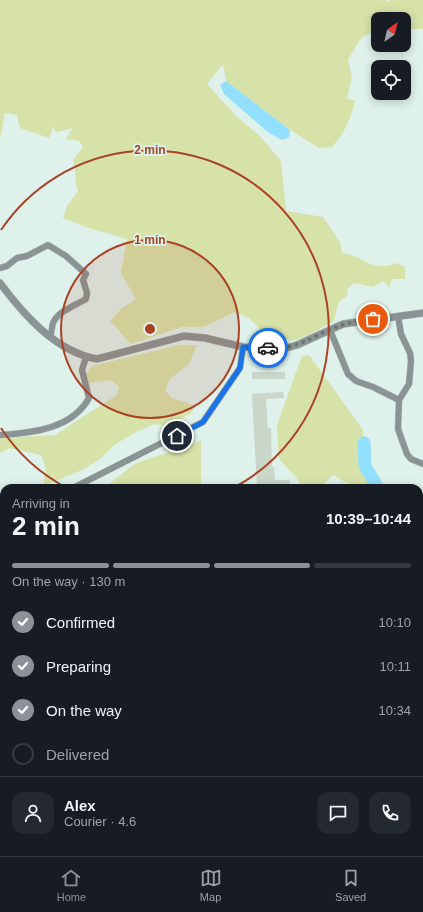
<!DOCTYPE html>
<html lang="en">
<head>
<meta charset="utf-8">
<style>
	:root { --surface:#171b24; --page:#242831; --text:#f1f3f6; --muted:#9ea1a6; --line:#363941; --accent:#8c9099 }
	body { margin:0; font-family:Helvetica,sans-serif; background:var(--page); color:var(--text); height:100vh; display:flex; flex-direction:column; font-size:15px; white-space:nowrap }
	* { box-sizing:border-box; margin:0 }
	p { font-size:13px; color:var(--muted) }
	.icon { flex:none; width:22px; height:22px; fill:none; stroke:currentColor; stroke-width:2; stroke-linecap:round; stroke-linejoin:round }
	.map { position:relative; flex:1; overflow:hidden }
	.drawer { position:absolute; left:0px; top:484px; width:423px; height:372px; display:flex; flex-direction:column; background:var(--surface); border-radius:12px 12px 0 0; box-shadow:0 2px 10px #0003 }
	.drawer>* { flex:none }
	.needle { width:26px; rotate:34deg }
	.fabs { position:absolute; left:371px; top:12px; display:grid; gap:8px }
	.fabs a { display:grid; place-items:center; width:40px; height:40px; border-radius:8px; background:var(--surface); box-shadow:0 2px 10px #0003; font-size:20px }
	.pin { position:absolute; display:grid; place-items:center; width:34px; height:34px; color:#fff; margin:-17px; border:2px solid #fff; border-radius:50%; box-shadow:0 1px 4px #0007 }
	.courier { position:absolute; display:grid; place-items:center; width:40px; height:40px; margin:-20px; border:3px solid #1a73e8; border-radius:50%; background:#fff; color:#222; box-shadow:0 1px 5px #0007 }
	.summary em { font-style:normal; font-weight:700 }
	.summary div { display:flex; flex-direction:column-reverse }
	.summary { display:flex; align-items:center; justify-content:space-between; height:68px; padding:0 12px }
	h1 { font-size:26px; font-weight:700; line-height:30px }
	.bar { display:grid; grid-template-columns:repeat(4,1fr); gap:6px 4px; align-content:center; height:48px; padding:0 12px }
	.bar i { height:5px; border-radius:3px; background:var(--line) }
	.bar .active { background:var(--accent) }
	.bar p { grid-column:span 4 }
	.line { display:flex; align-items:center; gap:10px; padding:0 12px; border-top:1px solid var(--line) }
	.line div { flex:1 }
	.round { display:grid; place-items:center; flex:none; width:42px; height:42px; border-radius:12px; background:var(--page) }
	ol { padding:0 12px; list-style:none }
	li { display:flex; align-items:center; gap:12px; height:44px }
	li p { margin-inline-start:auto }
	li .icon { padding:4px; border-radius:50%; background:var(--accent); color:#fff; stroke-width:4 }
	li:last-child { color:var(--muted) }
	li i { width:22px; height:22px; border:2px solid var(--line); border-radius:50% }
	.dock { display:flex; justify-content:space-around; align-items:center; height:56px; border-top:1px solid var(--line); background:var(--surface); font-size:11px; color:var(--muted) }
	.dock a { display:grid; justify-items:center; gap:2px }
	.dock .active { color:var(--accent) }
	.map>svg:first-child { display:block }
</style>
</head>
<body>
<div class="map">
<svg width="423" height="856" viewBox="0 0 423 856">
	<rect width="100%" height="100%" fill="#def1ea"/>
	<!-- green -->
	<g fill="#d7e2a8">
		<path d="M0,0h387v2l5,-2h31v29h-19v-10h-26v10l-17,9 -13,22 4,17 -5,22 8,1c-4,19 -10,32 -23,47l-13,1 -29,-18 -64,-49 -3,-17 -16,20 30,33 21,17 23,27 5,50 37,6 17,25 2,11c25,4 27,20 55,10l8,4v12h-13l-3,8 -5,-6 -11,6 -19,-4 -6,5 -1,8 -9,7 -4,18 -25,14 -16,6 -32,-11 -11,-11 -15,-7 -32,15h-21l-51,17 -21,-23 11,-12 15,-10 -15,-26 6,-34 -38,-11 -26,-10 4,-12 11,-15c-4,-10 -1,-20 -5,-31l10,-13 -4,-6 -13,-2 7,-11 -16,4 -4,-5 -4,11 -29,-10 -3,-13 -12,-2 -5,26z"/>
		<path d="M179,345h18l-8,19 -19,15 -5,11 7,8 24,8 -5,7 -22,13 -15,-2 -18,8 -22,13 -14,14 -18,11 -39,16 3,-18 -5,-13 -31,-7 -10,5v-15l55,-3 62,-40 2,-8 -7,-7 -23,3 -3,-10 6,-7z"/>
		<path d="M309,355l54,75v38l9,20h-17l-22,-13 -13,13h-17l-7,-11 -17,-18 -2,-34 25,-69z"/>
		<path d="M201,440v48h-97l32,-25 53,-17z"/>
		<path d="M423,530v126l-4,-1v-122z"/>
		<path d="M4,594v66l-4,3v-57z"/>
		<path d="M419,774l4,4v78h-30l-9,-4h35z"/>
		<path d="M137,852h163l-1,4h-163z"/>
		<path d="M323,852h28l7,4h-36z"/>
	</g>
	<!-- water -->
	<path fill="#92e0fd" d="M226,81l64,49 -1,7 -7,3 -13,-7 -45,-39 -4,-9z"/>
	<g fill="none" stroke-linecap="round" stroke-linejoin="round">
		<!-- river -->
		<g stroke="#92e0fd" stroke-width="13">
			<path d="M364,443l1,23 13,22"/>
			<path d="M419,517l4,2"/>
		</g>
	</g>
	<!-- building -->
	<g fill="#cad6c9">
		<rect x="252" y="372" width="33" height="7"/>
		<path d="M283,392l1,6 -18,1 2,29h3l1,39h2l1,13h15v8h-33l-5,-94z"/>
	</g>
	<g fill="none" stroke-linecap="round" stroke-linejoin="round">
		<!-- service casing -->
		<g stroke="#bbcbc5" stroke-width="4">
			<g id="service">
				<path d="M0,744l4,-6"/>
				<path d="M0,757l1,1"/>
			</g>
		</g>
		<!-- minor casing -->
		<g stroke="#bbcbc5" stroke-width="7">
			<g id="minor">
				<path d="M0,268l7,-2 10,-8 10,-2 21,-11 18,11 20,18 -3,6 4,13 -1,6c-10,6 -27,12 -32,22 -3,4 -1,10 -4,15"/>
				<path d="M398,316l3,18 9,19 1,8 -2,23 -10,16 -1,29 9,25 4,5 12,5"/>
				<path d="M330,330l18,44 8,7 17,6 26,13"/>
				<path d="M0,435c32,-2 72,-6 89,-37l-7,-28 4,-13"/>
				<path d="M73,488l130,-66 37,-54 3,-21"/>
				<path d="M0,545l4,-5"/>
				<path d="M360,852l6,4"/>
				<path d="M311,856v-4"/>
			</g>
		</g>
		<!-- tertiary casing -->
		<g stroke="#bbcbc5" stroke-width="8">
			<g id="tertiary">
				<path d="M0,283c23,31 56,69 97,76l87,-23 21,2 38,9 40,2 14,-4 46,-21 80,-11"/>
				<path d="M419,507l4,-1"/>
				<path d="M0,813l4,-5"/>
			</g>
		</g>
		<!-- service -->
		<use href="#service" stroke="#8b9494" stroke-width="3"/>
		<!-- minor -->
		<use href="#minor" stroke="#8b9494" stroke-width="6"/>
		<!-- tertiary -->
		<use href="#tertiary" stroke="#8b9494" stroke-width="7"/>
	</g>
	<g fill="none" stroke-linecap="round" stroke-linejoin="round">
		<!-- done -->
		<path stroke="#6c7772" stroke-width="4" stroke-dasharray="0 7.2" d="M268,348c32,2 46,-14 74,-23 10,-4 21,-4 31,-6"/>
		<!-- route -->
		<path stroke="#1a73e8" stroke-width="5" d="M177,436l26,-14 37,-54 3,-21 25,1"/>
	</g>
	<!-- distance rings -->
	<circle cx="150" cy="329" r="89" fill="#aa4225" fill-opacity=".12"/>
	<g fill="none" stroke="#aa4225" stroke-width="2">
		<circle cx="150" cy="329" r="89"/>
		<path d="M67 488A179 179 0 0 1 1 428M1 230A179 179 0 1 1 233 488"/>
	</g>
	<circle cx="150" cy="329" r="6" fill="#aa4225" stroke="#def1ea" stroke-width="2"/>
	<g font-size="12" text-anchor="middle" font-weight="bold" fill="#aa4225" stroke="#def1ea" stroke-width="3.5" stroke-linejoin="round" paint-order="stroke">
		<text x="150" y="154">2 min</text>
		<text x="150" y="244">1 min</text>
	</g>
</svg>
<div class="fabs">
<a><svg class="needle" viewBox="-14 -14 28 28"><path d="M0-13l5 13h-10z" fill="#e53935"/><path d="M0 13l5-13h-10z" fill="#9ea1a6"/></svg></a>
<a><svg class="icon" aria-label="locate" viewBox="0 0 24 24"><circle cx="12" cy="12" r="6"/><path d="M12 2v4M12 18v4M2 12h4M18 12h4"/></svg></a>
</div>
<div class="pin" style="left:373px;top:319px;background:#ea580c"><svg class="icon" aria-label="bag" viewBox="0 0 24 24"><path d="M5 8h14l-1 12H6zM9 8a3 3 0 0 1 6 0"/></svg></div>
<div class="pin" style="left:177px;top:436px;background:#1f2937"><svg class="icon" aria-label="home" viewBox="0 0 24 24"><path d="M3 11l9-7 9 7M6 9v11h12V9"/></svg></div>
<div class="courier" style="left:268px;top:348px"><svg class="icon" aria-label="car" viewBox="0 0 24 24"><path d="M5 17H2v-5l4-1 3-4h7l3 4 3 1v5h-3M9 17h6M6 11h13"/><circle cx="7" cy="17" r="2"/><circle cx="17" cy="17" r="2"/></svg></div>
<section class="drawer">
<div class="summary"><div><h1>2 min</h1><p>Arriving in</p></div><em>10:39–10:44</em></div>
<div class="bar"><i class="active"></i><i class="active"></i><i class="active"></i><i></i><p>On the way · 130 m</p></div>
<ol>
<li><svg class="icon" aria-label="check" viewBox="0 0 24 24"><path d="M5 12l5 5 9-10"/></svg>Confirmed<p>10:10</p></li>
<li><svg class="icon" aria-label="check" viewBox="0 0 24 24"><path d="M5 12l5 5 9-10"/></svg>Preparing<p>10:11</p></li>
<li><svg class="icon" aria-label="check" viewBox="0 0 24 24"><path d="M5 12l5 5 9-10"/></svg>On the way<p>10:34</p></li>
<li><i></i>Delivered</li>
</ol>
<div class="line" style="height:72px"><a class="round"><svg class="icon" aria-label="person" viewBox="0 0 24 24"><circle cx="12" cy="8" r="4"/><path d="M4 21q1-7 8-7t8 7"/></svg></a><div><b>Alex</b><p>Courier · 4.6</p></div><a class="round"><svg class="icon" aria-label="chat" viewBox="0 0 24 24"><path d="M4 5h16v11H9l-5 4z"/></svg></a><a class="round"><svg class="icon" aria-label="phone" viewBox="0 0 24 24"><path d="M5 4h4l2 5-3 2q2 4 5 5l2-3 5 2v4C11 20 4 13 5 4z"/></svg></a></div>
</section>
</div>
<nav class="dock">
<a class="active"><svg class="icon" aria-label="home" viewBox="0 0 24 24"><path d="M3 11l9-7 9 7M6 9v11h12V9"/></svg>Home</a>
<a><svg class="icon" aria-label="map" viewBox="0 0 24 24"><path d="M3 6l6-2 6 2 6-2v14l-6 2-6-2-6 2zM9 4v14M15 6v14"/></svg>Map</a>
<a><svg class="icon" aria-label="saved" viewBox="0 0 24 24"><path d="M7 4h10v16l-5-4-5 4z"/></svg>Saved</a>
</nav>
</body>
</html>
